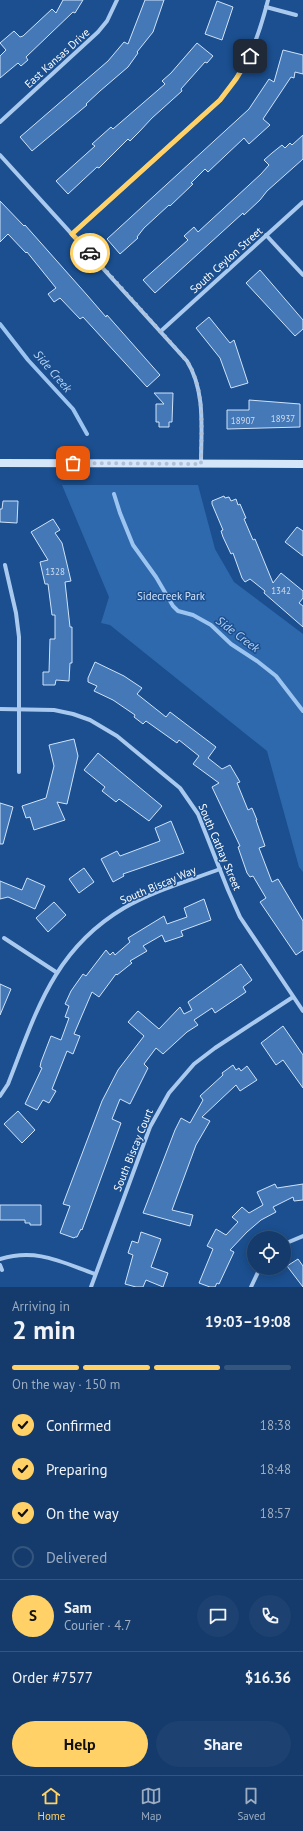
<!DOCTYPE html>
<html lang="en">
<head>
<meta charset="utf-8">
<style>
	:root { --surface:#143b6b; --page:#1d4271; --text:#f1f3f6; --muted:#9dadc1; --line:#33557e; --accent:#ffd166 }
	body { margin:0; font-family:"PT Sans",sans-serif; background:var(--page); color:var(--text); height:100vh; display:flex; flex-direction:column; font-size:15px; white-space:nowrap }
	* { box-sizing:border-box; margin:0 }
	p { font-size:13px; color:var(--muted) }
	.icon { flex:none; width:22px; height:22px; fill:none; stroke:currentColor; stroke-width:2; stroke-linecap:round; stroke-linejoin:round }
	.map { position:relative; height:1287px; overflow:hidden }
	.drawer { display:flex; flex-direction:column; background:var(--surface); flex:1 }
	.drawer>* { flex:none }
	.fabs { position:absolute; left:247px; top:1231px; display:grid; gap:8px }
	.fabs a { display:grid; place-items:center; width:44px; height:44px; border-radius:50%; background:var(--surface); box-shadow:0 2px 10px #0003,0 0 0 1px var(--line); font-size:20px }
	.pin { position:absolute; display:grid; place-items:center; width:34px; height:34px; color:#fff; margin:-17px; border-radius:8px; box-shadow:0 2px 6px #0006 }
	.courier { position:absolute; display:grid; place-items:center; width:40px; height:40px; margin:-20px; border:3px solid #ffd166; border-radius:50%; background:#fff; color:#222; box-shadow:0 1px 5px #0007 }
	.overview em { font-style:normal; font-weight:600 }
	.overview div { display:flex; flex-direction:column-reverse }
	.overview { display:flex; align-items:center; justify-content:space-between; height:68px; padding:0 12px }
	h1 { font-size:26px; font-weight:600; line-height:30px }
	.bar { display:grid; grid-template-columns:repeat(4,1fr); gap:6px 4px; align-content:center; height:48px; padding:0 12px }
	.bar i { height:5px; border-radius:3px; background:var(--line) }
	.bar .selected { background:var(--accent) }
	.bar p { grid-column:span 4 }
	.line { display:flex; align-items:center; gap:10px; padding:0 12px; border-top:1px solid var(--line) }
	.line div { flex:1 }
	.round { display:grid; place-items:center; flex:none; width:42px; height:42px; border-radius:21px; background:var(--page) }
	ol { padding:0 12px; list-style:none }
	li { display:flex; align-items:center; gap:12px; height:44px }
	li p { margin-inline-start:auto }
	li .icon { padding:4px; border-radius:50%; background:var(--accent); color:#111; stroke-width:4 }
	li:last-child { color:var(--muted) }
	li i { width:22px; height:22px; border:2px solid var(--line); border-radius:50% }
	.primary-button { display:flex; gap:8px; margin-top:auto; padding:8px 12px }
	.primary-button a { flex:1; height:46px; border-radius:24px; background:var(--accent); color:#111; font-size:16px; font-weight:600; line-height:46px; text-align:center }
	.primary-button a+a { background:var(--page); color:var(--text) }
	.dock { display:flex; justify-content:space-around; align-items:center; height:56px; border-top:1px solid var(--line); background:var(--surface); font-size:11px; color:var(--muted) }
	.dock a { display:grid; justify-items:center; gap:2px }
	.dock .selected { color:var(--accent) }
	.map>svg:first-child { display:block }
</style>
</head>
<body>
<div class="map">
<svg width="303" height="1287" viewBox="0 0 303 1287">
	<rect width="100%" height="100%" fill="#1b4f8f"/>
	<!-- green -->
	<path fill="#2e69ad" d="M62,485h136l17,64 19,33 69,52v238l-4,-5 -32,-116 -157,-126 -9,-2 8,-26z"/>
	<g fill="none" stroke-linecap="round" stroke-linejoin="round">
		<!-- stream -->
		<g stroke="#9cc4f0" stroke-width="4">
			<path d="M0,324l28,36 45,49 14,25"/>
			<path d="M114,494l6,19 13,32 23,32 17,29 5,5 15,4 18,10 20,19 26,17 19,15 27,35"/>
		</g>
	</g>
	<!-- building -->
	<g fill="#4478b7" stroke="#cfe3fa">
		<path d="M63,0h20l-8,13 -2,-1 -47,45 2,3 -7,6 -3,-3 -18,15v-22l6,-6 -6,-7 14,-12 6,6 3,-1 29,-27 4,4z"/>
		<path d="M145,0h19l-11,32 -16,20 1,1 -10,14 -28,24 -14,13 1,1 -55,46 -12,-14 88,-76 16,-19 4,2z"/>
		<path d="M217,1l16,6 -11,33 -17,-6z"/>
		<path d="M197,43l16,13 -6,7 -2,-1 -24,27 1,2 -30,27 -13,14 -9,9 -2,-2 -29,29 -2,-1 -29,27 -12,-13 39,-35 -3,-2 19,-17 2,2 52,-45 -3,-3 9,-8z"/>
		<path d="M283,50l20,5v19l-8,-2 -1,6 -3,-1 -28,42 7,6 -21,19 -5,-6 -36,34 -3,-3 -14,14 2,1 -23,22 -1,-1 -25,23 -7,9 1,1 -18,16 -13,-15 142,-130 20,-30 5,3z"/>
		<path d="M303,135v24l-36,32 -7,9 -16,15 -1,-2 -88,80 -12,-13 45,-40 -4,-4 10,-9 4,5 63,-58 8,-9 -5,-5 8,-7 10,-8 3,3 5,-5 2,2z"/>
		<path d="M0,201l24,25 1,-1 62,70 19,22 1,-2 53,60 -13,12 -64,-70 -3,2 -20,-21 -6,4 -6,-8 8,-6 -29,-36 -1,1 -18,-19 -8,8z"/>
		<path d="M260,270l43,50v9l-8,7 -49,-53z"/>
		<path d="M209,317l21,26 4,-3 14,43 -17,5 -11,-30 -24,-30z"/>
		<path d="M154,393h19l-1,29h-3v5h-10v-5h-3v-18h8z"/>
		<path d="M249,400l51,4v23l-73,2v-19h22z"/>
		<path d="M224,496l1,2 4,-1 2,4 5,-2 2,6 2,-1 6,14 -2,1 9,21 2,-1 18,44 8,-10 22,18v7l-4,5 4,3v21l-39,-34 1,-2 -15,-12 -5,3 -3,-4 -9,-25 -2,1 -8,-17 -2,-6 2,-1 -11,-26v-3z"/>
		<path d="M3,501h15l-1,22 -17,-1v-13h2z"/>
		<path d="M53,519l7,11 -5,3 7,10 9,38 -6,1 5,45h2v36h-2l-1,18 -13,-1 -1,5h-12v-13h6l1,-33h5v-24h-3l-4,-31h-3l-5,-22 8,-2 -17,-28z"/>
		<path d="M297,527l6,4v25l-18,-14z"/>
		<path d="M95,662l29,14 18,12 -5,6 29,23 4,-5 46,35 -8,11 14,11 8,-4 10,17 -3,1 11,27 4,-2 5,12h-1l9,26 -6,2 13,34 6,-3 25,42v29l-7,5 -36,-53 6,-4 -13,-22 -3,1 -3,-4 -9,-26 2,-1 -28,-59 7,-4 -26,-19 6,-8 -20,-16 -2,3 -31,-22 -3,3 -9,-7 1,-2 -22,-15 -19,-9 3,-5 -9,-4v-4z"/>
		<path d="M74,739l4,17 -11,48 -10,-2 8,18 -31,10 -4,-13 -4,1 -4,-12 24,-8 8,-32 -5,-21z"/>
		<path d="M98,753l64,53 -13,15 -30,-22 -3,3 -14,-11 3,-4 -21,-17z"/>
		<path d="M0,803l13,4 -10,37h-3z"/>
		<path d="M171,821l13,32 -61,21 1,2 -11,6 -12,-23 16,-8 3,5 40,-15 -5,-13z"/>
		<path d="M84,868l10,14 -15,11 -10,-14z"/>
		<path d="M27,878l18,8 -10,23 -27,-12 -8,2v-18l22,9z"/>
		<path d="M204,899l7,21 -30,11 2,5 -18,6 -3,-7 -19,11 4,5 -17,10 2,2 -15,12 -1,-1 -17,23 -7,-5 -18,42 6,2 -7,18 -6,-3 -15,38 4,2 -7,12 -6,-3 -6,10 -12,-6 17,-36 -2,-1 1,-5 10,-26 10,4 8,-22 -4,-1 4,-11 -4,-2 6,-13 12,-17 3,2 20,-26 4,5 3,-3 2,3 15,-13 -2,-4 36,-22 3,8 20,-7 -3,-9z"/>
		<path d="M54,902l12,13 -18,17 -12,-14z"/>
		<path d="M241,964l11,16 -9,7 3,5 -31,21 -3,-5 -18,12 4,5 -11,7 -24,22 -7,-6 -12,16 4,4 -18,36 -10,-5 -8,20 9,4 -39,107 -1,-1 -4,8h-2l-1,1 -14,-5 10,-27 -7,-2 39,-103 16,-31 26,-34 -16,-14 10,-11 21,18 21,-22 4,7 8,-4 -4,-8z"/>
		<path d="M0,984l11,5 -11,26z"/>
		<path d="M283,1026l20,29v33l-20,-28 -7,5 -15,-22z"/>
		<path d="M233,1065l3,5 3,-2 2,3 6,-5 10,14 -17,11 -4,-6 -34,32 8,4 -14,24 -24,65 21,5 -3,11 -47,-13 32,-83 6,-12 9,5 13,-23 -3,-4 23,-21 -1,-2z"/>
		<path d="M18,1111l17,19 -13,13 -18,-19z"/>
		<path d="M275,1184l2,4 26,-4v16l-9,1 -1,-4 -20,10 3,5 -15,8 -14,12 -17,18 4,2 -15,32 -2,-1 -2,4h-5l-11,-4 14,-34 -6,-3 9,-17 10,6 12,-13 -6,-5 10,-10 7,6 14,-8 -6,-13z"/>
		<path d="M0,1205h41v20h-11v-2h-5v-3h-25z"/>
		<path d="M141,1232l20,7 -10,28 17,6 -5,14 -17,-7 -3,7h-7l-11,-3 8,-29 -5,-2 4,-12 6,2z"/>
		<path d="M298,1259l5,7v21l-16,-21z"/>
	</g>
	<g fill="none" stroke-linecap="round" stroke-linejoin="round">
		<!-- street -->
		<g stroke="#a9c9ee" stroke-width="4">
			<path d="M266,7l30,8"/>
			<path d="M0,122l98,-90 9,-11 10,-21"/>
			<path d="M0,155l187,206c19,31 14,68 14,103"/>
			<path d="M72,234l148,-134c28,-35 37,-57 48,-100"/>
			<path d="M266,235l37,40"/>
			<path d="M161,331l142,-129"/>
			<path d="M5,565l11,48 3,24v135"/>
			<path d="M0,709l54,1 19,4 17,6 27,16 63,52 18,26 30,76 12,27 63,94"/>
			<path d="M4,938l52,34"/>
			<path d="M0,1096l8,-12c28,-71 45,-134 116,-176 29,-17 64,-27 96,-39"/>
			<path d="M284,1244l19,-8"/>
			<path d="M0,1259c37,-11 61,3 95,15"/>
			<path d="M0,1265l2,5"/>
			<path d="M91,1287l59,-160 19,-34 25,-29 21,-16 78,-51"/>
			<path d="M251,1287l9,-19"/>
		</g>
		<!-- secondary -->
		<path stroke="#d6e6fa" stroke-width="8" d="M0,463l303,1"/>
	</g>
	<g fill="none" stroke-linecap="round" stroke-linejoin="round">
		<!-- done -->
		<path stroke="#afc1d8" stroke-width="4" stroke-dasharray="0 7.2" d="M73,463l128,1c0,-35 5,-72 -14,-103l-97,-108"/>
		<!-- route -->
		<path stroke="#ffd166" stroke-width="5" d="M90,253l-18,-19 148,-134 16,-21 14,-23"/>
	</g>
	<g text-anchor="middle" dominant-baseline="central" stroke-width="3" stroke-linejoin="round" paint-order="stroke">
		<!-- number labels -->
		<g font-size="9" fill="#d0dded">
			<text x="283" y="418">18937</text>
			<text x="243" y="420">18907</text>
			<text x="55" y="571">1328</text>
			<text x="281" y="590">1342</text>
		</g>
		<!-- street labels -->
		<g font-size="11" fill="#fff" stroke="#1b4f8f">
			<text transform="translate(57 58) rotate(-42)">East Kansas Drive</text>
			<text transform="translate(226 260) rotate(-42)">South Ceylon Street</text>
			<text transform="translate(220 847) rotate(67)">South Cathay Street</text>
			<text transform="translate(158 885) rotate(-23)">South Biscay Way</text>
			<text transform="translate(133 1150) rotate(-68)">South Biscay Court</text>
		</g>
		<!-- park labels -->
		<g font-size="11" fill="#cfe3fa" stroke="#1b4f8f">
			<text x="171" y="596">Sidecreek Park</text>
		</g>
		<!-- water labels -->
		<g font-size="12" font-style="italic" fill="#b5d3f5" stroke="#1b4f8f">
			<text transform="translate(53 371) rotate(49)">Side Creek</text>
			<text transform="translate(238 634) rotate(37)">Side Creek</text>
		</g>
	</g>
</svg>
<div class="fabs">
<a><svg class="icon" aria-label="locate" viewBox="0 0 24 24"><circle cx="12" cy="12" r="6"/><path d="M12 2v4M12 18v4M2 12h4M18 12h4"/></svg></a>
</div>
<div class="pin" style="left:73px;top:463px;background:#ea580c"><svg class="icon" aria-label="bag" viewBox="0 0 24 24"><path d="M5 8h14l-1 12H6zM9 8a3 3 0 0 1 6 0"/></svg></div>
<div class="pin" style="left:250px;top:56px;background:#1f2937"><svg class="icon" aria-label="home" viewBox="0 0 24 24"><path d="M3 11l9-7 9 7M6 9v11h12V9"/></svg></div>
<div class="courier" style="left:90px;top:253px"><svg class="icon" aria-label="car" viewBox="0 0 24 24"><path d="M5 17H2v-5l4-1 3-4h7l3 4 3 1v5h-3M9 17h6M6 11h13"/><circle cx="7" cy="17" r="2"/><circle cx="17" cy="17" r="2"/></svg></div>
</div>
<section class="drawer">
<div class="overview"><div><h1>2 min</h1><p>Arriving in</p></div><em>19:03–19:08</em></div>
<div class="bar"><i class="selected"></i><i class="selected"></i><i class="selected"></i><i></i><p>On the way · 150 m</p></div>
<ol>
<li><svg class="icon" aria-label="check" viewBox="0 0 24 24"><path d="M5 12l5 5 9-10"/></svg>Confirmed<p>18:38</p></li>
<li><svg class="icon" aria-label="check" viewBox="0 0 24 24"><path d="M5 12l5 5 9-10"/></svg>Preparing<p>18:48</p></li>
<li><svg class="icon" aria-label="check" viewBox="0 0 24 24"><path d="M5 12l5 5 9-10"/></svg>On the way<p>18:57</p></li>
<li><i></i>Delivered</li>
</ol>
<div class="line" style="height:72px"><b class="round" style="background:var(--accent);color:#111">S</b><div><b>Sam</b><p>Courier · 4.7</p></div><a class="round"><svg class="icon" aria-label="chat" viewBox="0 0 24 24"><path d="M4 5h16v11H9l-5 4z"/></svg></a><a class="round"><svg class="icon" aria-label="phone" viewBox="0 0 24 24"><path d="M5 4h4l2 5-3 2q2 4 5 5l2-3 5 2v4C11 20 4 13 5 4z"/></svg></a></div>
<div class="line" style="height:52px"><div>Order #7577</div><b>$16.36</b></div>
<div class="primary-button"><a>Help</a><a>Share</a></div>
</section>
<nav class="dock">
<a class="selected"><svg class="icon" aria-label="home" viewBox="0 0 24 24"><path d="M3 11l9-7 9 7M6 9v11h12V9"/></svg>Home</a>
<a><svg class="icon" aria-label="map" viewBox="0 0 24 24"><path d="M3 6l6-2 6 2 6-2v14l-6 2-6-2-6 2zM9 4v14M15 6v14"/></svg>Map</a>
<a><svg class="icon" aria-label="saved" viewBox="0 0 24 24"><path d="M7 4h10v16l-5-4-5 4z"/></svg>Saved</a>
</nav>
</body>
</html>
